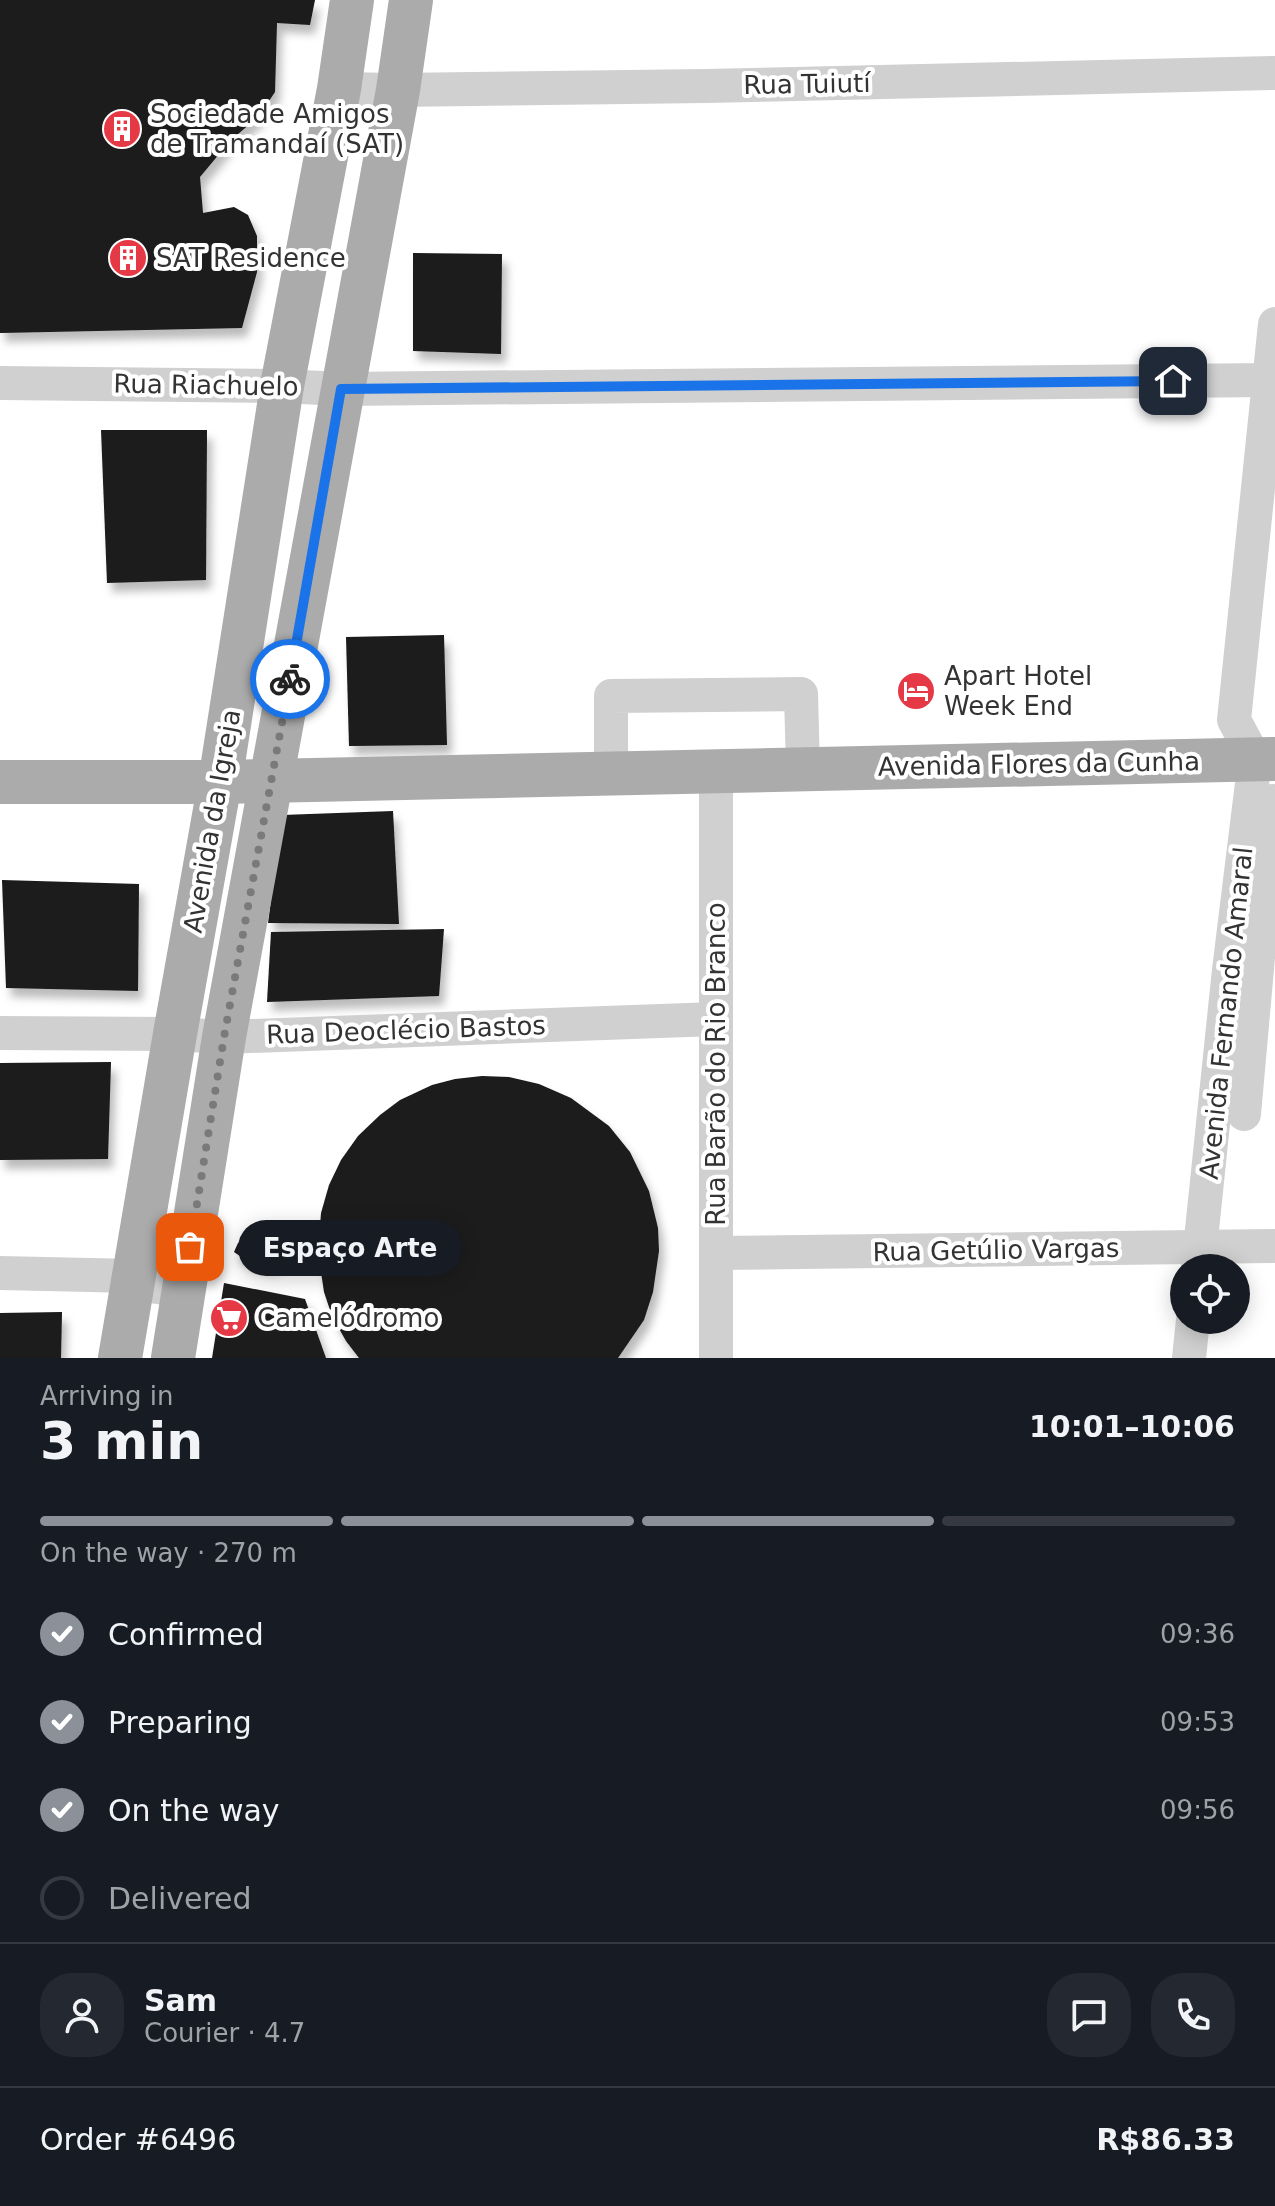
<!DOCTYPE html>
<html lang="en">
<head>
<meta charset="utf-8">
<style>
	:root { --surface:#171b24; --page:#242831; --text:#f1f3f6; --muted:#9ea1a6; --line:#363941; --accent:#8c9099 }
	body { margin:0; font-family:"DejaVu Sans",sans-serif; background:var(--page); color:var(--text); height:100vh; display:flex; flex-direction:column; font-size:30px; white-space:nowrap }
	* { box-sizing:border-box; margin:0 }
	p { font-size:26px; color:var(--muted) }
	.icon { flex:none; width:44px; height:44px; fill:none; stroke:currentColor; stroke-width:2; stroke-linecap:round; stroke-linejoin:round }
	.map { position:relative; height:1358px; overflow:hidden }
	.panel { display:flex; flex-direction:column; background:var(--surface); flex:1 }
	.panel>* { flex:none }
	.tools { position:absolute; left:1170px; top:1254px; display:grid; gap:16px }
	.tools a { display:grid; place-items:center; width:80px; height:80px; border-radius:50%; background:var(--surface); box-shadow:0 4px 20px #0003; font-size:40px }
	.pin { position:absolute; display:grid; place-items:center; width:68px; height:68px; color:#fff; margin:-34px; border-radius:16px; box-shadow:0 4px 12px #0006 }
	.courier { position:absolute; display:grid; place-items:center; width:80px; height:80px; margin:-40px; border:6px solid #1a73e8; border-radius:50%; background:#fff; color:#222; box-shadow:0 2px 10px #0007 }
	.bubble { position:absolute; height:56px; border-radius:28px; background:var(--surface); box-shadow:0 4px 20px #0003; font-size:26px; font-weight:600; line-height:56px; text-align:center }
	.head em { font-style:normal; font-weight:600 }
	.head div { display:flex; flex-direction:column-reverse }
	.head { display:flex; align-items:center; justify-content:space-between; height:136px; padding:0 40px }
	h1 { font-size:52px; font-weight:600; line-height:60px }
	.bar { display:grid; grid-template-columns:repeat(4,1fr); gap:12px 8px; align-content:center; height:96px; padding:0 40px }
	.bar i { height:10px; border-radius:6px; background:var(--line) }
	.bar .on { background:var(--accent) }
	.bar p { grid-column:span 4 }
	.line { display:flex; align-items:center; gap:20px; padding:0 40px; border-top:2px solid var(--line) }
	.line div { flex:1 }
	.round { display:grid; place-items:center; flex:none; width:84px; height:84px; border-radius:32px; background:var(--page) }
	ol { padding:0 40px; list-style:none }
	li { display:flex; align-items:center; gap:24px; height:88px }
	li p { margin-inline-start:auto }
	li .icon { padding:8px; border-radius:50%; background:var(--accent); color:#fff; stroke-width:4 }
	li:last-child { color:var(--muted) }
	li i { width:44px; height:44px; border:4px solid var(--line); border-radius:50% }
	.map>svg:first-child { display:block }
</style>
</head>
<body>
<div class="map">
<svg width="1275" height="1358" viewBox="0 0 1275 1358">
	<defs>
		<filter id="shadow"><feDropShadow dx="5" dy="9" stdDeviation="4" flood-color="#0004"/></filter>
	</defs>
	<rect width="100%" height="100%" fill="#fff"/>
	<!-- building -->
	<g fill="#1a1a1a" filter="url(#shadow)">
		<path d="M0,0h315l-5,25 -33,-2 -2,69 -16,24 -29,25 -30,36 3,36 31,-6 14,8 9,21v36l-15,56 -242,5z"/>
		<path d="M413,253l89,1 -1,100 -88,-3z"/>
		<path d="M101,430h106l-1,150 -99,3z"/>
		<path d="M444,635l3,110 -98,1 -3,-109z"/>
		<path d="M393,811l6,113 -131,-1 14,-108z"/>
		<path d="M2,880l137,4 -1,107 -132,-3z"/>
		<path d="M444,929l-5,67 -172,6 4,-70z"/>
		<path d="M111,1062l-3,97 -108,1v-97z"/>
		<path d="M482,1076l27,1 30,7 32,14 38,28 21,26 19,39 9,37 1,23 -6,41 -9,28 -26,38h-259l-13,-17 -14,-25 -8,-24 -6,-40 3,-39 8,-28 12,-25 17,-24 22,-21 20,-15 32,-15 23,-6z"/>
		<path d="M238,1243l38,1 -3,22 -26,-5 -13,-9z"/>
		<path d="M224,1283l81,16 21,59h-114z"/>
		<path d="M62,1312l-1,46h-61v-45z"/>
	</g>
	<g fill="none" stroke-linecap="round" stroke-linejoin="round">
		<!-- minor -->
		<g stroke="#d0d0d0" stroke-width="34">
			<path d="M339,89l59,1 308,-4 569,-13"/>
			<path d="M0,383l282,3 59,3 928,-9 6,-3"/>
			<path d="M611,772v-76l190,-2 2,75"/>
			<path d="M0,1033l175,1 49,3 492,-18"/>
			<path d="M1244,1114l28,-313"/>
			<path d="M717,1253l558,-7"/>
			<path d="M1198,1268l31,-298 26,-211 -21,-39 41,-396"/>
			<path d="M0,1273l134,3c18,15 31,15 51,1 -20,-21 -31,-23 -51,-1"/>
			<path d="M716,1358v-587"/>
			<path d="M1189,1358l4,-38"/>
		</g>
		<!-- major -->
		<g stroke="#ababab" stroke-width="44">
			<path d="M0,782h220l1055,-23"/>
			<path d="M120,1358l55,-324 45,-252 62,-396 57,-297 13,-89"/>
			<path d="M173,1358l51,-321 174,-947 13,-90"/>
		</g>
	</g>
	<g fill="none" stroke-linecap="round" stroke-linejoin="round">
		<!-- done -->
		<path stroke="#7a7a7a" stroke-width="8" stroke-dasharray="0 14.4" d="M190,1247l34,-210 66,-358"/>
		<!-- route -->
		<path stroke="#1a73e8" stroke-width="10" d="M290,679l51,-290 832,-8"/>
	</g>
	<!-- icons -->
	<defs>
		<g id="building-disc" transform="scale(2)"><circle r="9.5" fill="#e63946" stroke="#fff"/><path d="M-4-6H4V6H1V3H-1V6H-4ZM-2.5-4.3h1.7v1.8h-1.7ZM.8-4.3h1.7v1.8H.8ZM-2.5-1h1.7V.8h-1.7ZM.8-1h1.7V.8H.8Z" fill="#fff"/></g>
		<g id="hotel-disc" transform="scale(2)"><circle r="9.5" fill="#e63946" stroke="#fff"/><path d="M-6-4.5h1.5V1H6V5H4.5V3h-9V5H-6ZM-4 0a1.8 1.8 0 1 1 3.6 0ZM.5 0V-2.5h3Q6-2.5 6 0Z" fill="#fff"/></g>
		<g id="supermarket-disc" transform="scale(2)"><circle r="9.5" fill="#e63946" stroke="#fff"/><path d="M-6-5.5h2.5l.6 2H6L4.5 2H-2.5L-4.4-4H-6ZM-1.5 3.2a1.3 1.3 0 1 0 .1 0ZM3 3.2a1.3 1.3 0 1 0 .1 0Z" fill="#fff"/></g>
	</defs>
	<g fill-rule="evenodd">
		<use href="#building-disc" x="122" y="129"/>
		<use href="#building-disc" x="128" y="258"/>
		<use href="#hotel-disc" x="916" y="691"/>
		<use href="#supermarket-disc" x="229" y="1318"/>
	</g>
	<g text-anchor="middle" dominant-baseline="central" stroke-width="8" stroke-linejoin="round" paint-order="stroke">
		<!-- street labels -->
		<g font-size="26" fill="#333" stroke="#fff">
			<text transform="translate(807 84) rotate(-1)">Rua Tuiutí</text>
			<text transform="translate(206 385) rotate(1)">Rua Riachuelo</text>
			<text transform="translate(1039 764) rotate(-1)">Avenida Flores da Cunha</text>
			<text transform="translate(212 821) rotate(-80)">Avenida da Igreja</text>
			<text transform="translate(1226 1013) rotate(-84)">Avenida Fernando Amaral</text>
			<text transform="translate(406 1030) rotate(-2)">Rua Deoclécio Bastos</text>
			<text transform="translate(716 1064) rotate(-90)">Rua Barão do Rio Branco</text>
			<text transform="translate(996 1250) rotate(-1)">Rua Getúlio Vargas</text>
		</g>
		<!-- poi labels -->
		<g font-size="26" fill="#333" stroke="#fff" text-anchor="start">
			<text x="150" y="114">Sociedade Amigos<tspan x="150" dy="30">de Tramandaí (SAT)</tspan></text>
			<text x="156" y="258">SAT Residence</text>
			<text x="944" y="676">Apart Hotel<tspan x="944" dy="30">Week End</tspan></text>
			<text x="257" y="1318">Camelódromo</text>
		</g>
	</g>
</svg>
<div class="tools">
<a><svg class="icon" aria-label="locate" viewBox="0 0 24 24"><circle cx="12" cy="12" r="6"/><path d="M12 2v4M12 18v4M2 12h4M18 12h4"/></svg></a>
</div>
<div class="pin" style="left:190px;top:1247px;background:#ea580c"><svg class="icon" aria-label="bag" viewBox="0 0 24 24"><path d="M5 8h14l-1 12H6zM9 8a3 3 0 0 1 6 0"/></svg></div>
<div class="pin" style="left:1173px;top:381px;background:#1f2937"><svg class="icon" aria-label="home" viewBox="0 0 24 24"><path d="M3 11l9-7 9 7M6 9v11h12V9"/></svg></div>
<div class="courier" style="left:290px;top:679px"><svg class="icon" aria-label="bike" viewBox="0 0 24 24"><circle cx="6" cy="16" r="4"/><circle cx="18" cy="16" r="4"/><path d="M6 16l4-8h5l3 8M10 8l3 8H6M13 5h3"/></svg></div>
<div class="bubble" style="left:238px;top:1220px;width:224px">Espaço Arte</div>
</div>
<section class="panel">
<div class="head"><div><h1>3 min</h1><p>Arriving in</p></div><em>10:01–10:06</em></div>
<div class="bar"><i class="on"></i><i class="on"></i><i class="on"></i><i></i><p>On the way · 270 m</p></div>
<ol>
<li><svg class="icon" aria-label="check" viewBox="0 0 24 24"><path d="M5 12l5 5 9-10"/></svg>Confirmed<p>09:36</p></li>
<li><svg class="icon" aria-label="check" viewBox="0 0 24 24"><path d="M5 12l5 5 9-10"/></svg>Preparing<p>09:53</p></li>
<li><svg class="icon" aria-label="check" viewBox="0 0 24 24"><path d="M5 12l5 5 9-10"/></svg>On the way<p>09:56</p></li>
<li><i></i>Delivered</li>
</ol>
<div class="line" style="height:144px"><a class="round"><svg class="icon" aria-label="person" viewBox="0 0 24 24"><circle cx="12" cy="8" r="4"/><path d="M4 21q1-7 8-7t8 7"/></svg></a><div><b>Sam</b><p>Courier · 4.7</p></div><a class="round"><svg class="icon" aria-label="chat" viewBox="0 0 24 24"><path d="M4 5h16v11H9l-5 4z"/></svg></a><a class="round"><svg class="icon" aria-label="phone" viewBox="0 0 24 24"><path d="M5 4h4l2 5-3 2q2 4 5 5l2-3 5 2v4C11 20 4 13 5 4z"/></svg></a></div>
<div class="line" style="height:104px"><div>Order #6496</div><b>R$86.33</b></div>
</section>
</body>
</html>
